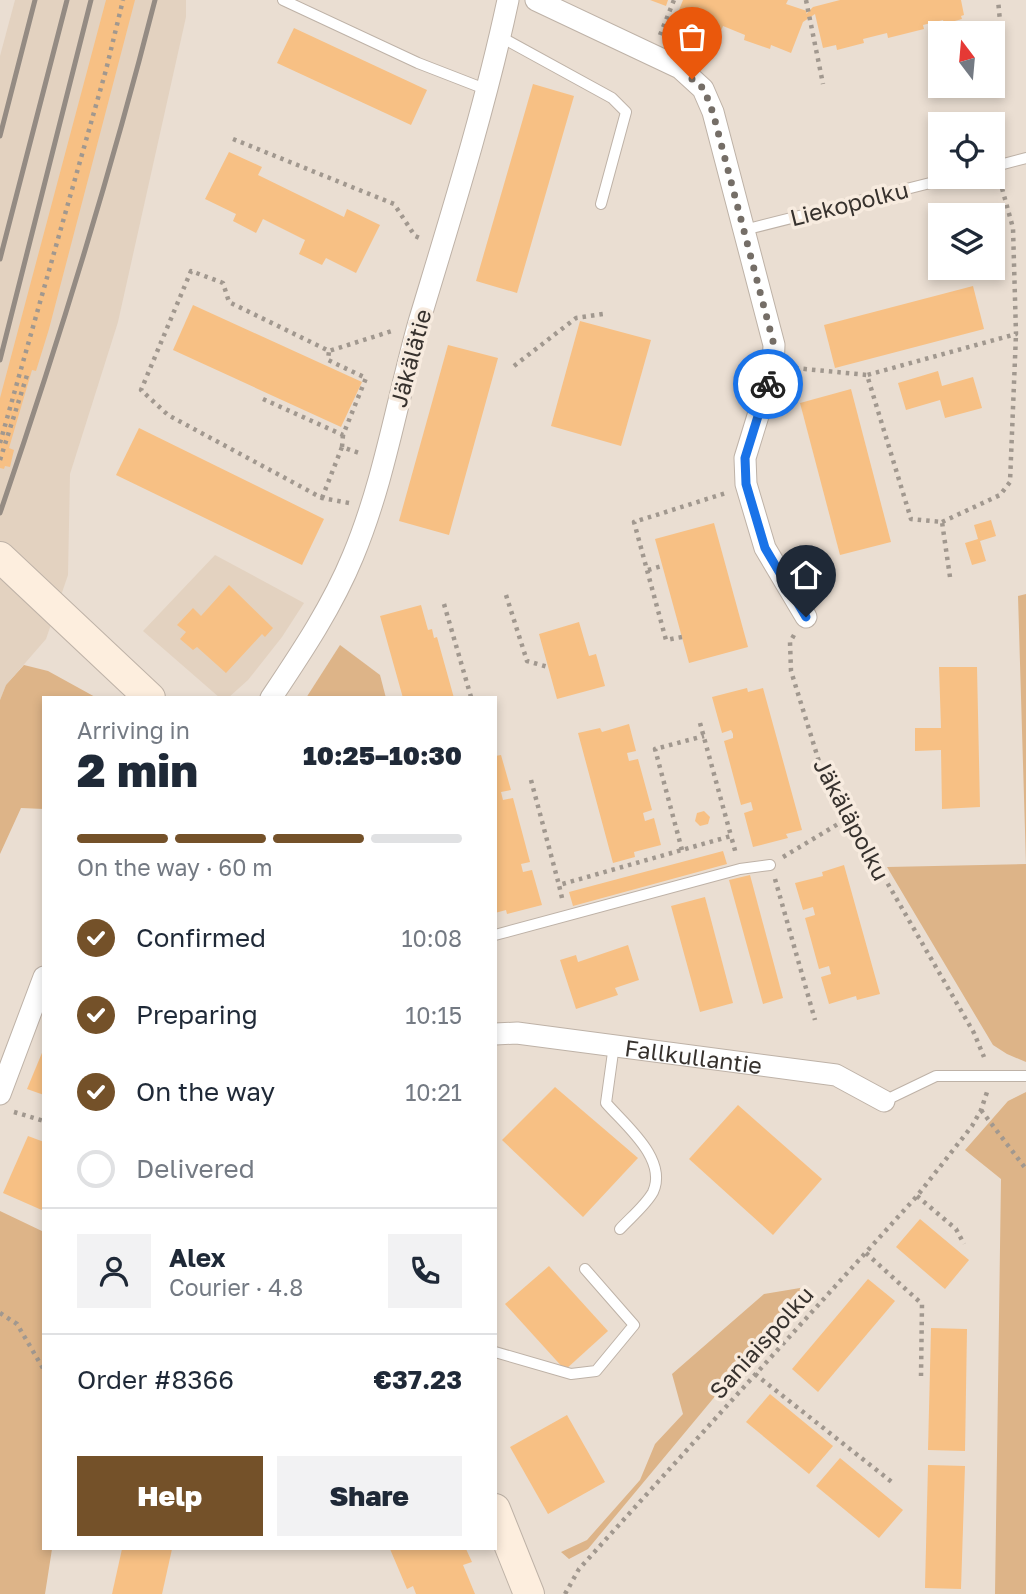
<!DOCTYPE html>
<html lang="en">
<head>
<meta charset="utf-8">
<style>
	:root { --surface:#fff; --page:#f2f2f3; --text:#1f2937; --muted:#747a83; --line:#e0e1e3; --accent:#745129 }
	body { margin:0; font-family:"Golos Text",sans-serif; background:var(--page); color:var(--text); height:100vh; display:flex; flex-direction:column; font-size:26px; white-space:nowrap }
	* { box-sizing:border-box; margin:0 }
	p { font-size:23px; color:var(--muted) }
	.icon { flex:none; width:38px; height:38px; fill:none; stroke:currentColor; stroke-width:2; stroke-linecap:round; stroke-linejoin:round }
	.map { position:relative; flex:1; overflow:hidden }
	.details { position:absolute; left:42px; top:696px; width:455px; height:854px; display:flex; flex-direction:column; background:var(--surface); border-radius:0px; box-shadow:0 4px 10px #0003 }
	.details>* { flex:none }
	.needle { width:46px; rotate:344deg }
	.buttons { position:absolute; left:928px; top:21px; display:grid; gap:14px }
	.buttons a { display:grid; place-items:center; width:77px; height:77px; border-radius:0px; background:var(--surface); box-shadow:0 4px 10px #0003; font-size:35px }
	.pin { position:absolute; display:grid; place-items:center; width:60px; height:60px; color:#fff; margin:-72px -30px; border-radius:50% 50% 50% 0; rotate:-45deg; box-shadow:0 0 7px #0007 }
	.pin .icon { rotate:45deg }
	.courier { position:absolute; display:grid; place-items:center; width:70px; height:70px; margin:-35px; border:5px solid #1a73e8; border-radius:50%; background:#fff; color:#222; box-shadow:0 2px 9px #0007 }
	.overview em { font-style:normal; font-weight:800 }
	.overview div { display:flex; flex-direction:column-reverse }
	.overview { display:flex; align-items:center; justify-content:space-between; height:119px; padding:0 35px }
	h1 { font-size:46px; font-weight:800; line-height:52px }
	.bar { display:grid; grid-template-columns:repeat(4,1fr); gap:10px 7px; align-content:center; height:84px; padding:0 35px }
	.bar i { height:9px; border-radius:5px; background:var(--line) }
	.bar .on { background:var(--accent) }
	.bar p { grid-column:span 4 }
	.line { display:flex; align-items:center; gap:18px; padding:0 35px; border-top:2px solid var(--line) }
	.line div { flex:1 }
	.round { display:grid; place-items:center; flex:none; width:74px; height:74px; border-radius:0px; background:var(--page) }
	ol { padding:0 35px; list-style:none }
	li { display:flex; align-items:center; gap:21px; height:77px }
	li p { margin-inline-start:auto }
	li .icon { padding:7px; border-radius:50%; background:var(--accent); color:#fff; stroke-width:4 }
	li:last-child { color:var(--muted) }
	li i { width:38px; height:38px; border:4px solid var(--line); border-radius:50% }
	.cta { display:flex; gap:14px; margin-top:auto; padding:14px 35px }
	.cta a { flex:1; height:80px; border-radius:0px; background:var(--accent); color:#fff; font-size:28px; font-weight:800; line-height:80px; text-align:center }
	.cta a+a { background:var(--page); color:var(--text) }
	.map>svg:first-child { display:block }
</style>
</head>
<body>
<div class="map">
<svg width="1026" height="1594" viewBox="0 0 1026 1594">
	<rect width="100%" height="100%" fill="#eaded2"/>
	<!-- built -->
	<g fill="#e3d2c0">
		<path d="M15,0h171v17l-68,305 -48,152 -2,101 -22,64 -40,46 -6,15v-644z"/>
		<path d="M215,555l89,48 -22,34 -34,43 -20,18h-8l-77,-67z"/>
	</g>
	<!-- green -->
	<g fill="#ddb488">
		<path d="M1026,594v468l-19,-8 -14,-9 -106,-178 139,-3 -8,-268z"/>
		<path d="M340,645l40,30 6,23h-80z"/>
		<path d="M24,665l24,6 49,27h-53v111l-23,-1 -21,46v-154l6,-15z"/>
		<path d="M1026,1092v502h-31l6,-415 -36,-29 43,-49z"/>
		<path d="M0,1211l44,21v317h8l-7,45h-45z"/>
		<path d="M806,1287l-218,262 -19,10 -8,-7 26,-12 53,-60 15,-36 28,-30 -11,-40 92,-80z"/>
	</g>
	<!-- building -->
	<g fill="#f7c084">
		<path d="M106,0h29l-86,329 -13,42 -4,-1 -23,78 5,2 -4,17 -5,-1 -1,3 -4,-1v-70z"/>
		<path d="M650,0h18l-2,6z"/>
		<path d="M683,0h105l-2,4 21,7 -1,3 7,-7 27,-7h121l3,15 -3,1 1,3 -18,5 -1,-4 -20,5 1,4 -36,9 -1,-5 -24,6 1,4 -27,7 -1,-5 -13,3 -8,-34 -12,8 -12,31 -20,-8 -1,4 -26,-9 1,-5 -22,-9 -2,5 -35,-13 2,-5 -9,-3z"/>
		<path d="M294,28l133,62 -16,35 -134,-62z"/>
		<path d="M533,84l41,12 -57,197 -41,-12z"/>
		<path d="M229,152l33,15 -4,8 86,42 3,-8 33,16 -24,48 -30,-15 -4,7 -23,-11 6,-14 -42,-21 -7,14 -23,-12 3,-7 -31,-15z"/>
		<path d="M973,286l11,43 -149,39 -11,-43z"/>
		<path d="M193,305l169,77 -21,45 -168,-77z"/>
		<path d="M580,321l71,19 -30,106 -70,-20z"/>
		<path d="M448,345l50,13 -49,177 -50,-14z"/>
		<path d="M938,371l4,15 31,-9 9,31 -37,10 -5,-18 -34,10 -8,-27z"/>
		<path d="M851,389l40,153 -51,13 -40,-152z"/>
		<path d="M139,428l185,91 -22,46 -186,-90z"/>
		<path d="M991,520l5,16 -16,5 6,20 -14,4 -7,-22 13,-4 -4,-14z"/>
		<path d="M714,523l34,124 -59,16 -34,-124z"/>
		<path d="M229,585l44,43 -8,9 -3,-3 -36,39 -29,-26 -4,3 -13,-11 6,-7 -9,-7 16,-17 8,8z"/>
		<path d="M421,605l7,25 4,-1 2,9 3,-1 17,61h-51l-23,-82z"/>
		<path d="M579,622l10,34 7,-2 9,32 -48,13 -18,-65z"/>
		<path d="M939,667h38l3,140 -38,2 -1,-59 -26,1v-23h26z"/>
		<path d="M747,688l1,4 15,-4 39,142 -16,4 2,4 -35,9 -9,-34 9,-3 -2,-8 -10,3 -17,-64 9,-3v-4l-2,-4 -9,3 -10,-36z"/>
		<path d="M629,724l7,27 -9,2 2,8 9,-2 14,51 -9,3 2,8 9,-3 7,27 -27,7 1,5 -22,6 -35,-130 22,-5 2,4z"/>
		<path d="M501,755l10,35 -10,2 2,8 10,-2 17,64 -9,2 2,8 9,-2 10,35 -35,9 -1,-4 -11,3v-157z"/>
		<path d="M704,811l6,6 -2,7 -8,2 -5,-5 2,-8z"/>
		<path d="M723,851l4,13 -154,42 -4,-14z"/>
		<path d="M844,865l36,129 -23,6 -1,-4 -27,8 -8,-27 10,-3 -2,-8 -10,3 -14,-51 10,-3 -2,-8 -10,3 -8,-27 28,-7 -1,-4z"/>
		<path d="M750,875l33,123 -20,6 -34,-124z"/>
		<path d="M705,897l28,106 -33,9 -29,-106z"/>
		<path d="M628,945l11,35 -24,8 3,7 -42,14 -16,-49 16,-5 2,7z"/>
		<path d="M44,1048v47l-17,-6z"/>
		<path d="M555,1087l83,71 -55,59 -81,-77z"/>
		<path d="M738,1105l84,74 -49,56 -84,-76z"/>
		<path d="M28,1136l16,6v69l-41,-18z"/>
		<path d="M920,1219l49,41 -24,29 -49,-42z"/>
		<path d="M549,1266l59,65 -43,39 -60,-66z"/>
		<path d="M868,1279l27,22 -77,91 -26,-23z"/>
		<path d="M931,1328l36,1 -2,122 -37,-1z"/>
		<path d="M770,1394l63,52 -24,28 -63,-52z"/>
		<path d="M567,1415l38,67 -57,32 -38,-67z"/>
		<path d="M840,1458l63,52 -24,28 -63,-52z"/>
		<path d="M928,1465l37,1 -4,123 -36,-1z"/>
		<path d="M122,1549h50l-10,45h-50z"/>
		<path d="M390,1549h76l6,13 -9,3 12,29h-59l-3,-8 -6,3z"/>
	</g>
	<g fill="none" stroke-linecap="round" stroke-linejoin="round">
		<!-- lane casing -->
		<g stroke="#beb2a7" stroke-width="12">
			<g id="lane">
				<path d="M283,0l135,63 67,26"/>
				<path d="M499,36l113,62 14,14 -25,92"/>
				<path d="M992,167l34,-9"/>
				<path d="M744,230l210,-53"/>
				<path d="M495,935l245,-66 30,-4"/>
				<path d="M614,1045l-8,58c19,22 62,56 47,89 -7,13 -23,26 -33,37"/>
				<path d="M884,1101l52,-25h90"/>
				<path d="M495,1352l76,22 25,-3 38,-46 -49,-56"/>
			</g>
		</g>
		<!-- street casing -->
		<g stroke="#beb2a7" stroke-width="23">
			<g id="street">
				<path d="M536,0l144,68 23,21 10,23 61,233 -1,22 -28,91 1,26 19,64 41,69"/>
				<path d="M271,698c30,-45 61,-91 82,-142 31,-74 44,-156 66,-234 32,-106 66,-214 89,-322"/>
				<path id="s1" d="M495,1034l22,-1 319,42 48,26"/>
				<path d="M0,1094l44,-117"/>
			</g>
		</g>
		<!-- secondary casing -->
		<g stroke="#beb2a7" stroke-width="32">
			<g id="secondary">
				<path d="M0,557l150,141"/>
				<path d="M495,1509l34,85"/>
			</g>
		</g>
		<!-- path -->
		<g stroke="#a1988f" stroke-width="4.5" stroke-dasharray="3.5 5" stroke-linecap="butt">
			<path d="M806,0l17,84"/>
			<path d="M660,35l14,-35"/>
			<path d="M997,42l3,-21 -2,-21"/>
			<path d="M233,139l161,65 21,32 7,3"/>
			<path d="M514,366l62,-48 27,-4"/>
			<path d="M795,368l72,7"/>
			<path d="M263,399l80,36 23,-57 -38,-18 1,-9"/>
			<path d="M343,435l-1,12 20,7"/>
			<path d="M0,443l106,-373 17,-70"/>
			<path d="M0,460l28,-88"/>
			<path d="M322,498l20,-51"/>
			<path d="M349,503l-27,-5 -154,-83 -27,-25 50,-119 32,12 6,19 100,49 63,-20"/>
			<path d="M942,522l58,-27 10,-13 6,-148"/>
			<path d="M648,570l14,-4"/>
			<path d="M950,577l-8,-55 -31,-3 -44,-144 149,-41 -3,-106 -13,-47"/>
			<path d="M506,595l21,66 21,6"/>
			<path d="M444,604l27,93 -3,1"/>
			<path d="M794,635l-4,7 1,29 30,97 153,265 10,24"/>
			<path d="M682,637l-16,3 -32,-118 92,-29"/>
			<path d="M700,723l31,113"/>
			<path d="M531,780l28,105"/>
			<path d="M682,850l-27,-101 49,-13"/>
			<path d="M783,857l65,-39"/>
			<path d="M775,879l40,141"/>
			<path d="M562,898l-3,-13 172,-49 5,18"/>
			<path d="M981,1110l45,59"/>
			<path d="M14,1112l30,9"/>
			<path d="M917,1196l39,33 8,15"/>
			<path d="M866,1253l56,51 -1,72"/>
			<path d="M0,1313l17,11 27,46"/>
			<path d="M755,1374l138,109"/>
			<path d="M565,1594l14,-25 338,-373 55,-70 9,-16 6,-18"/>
		</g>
		<!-- lane -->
		<use href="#lane" stroke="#fff" stroke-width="10"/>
		<!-- street -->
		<use href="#street" stroke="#fff" stroke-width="21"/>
		<!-- secondary -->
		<use href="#secondary" stroke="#fdeede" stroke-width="30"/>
		<!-- rail -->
		<g stroke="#948b83" stroke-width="5">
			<path d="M0,136l35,-136"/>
			<path d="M0,259l67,-259"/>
			<path d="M0,360l91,-360"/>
			<path d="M0,513c58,-169 111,-340 155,-513"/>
		</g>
	</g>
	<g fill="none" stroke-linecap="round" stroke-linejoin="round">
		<!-- done -->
		<path stroke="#756e67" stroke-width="7" stroke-dasharray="0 12.6" d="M692,79l12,10 9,24 61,232 -1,22 -5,17"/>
		<!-- route -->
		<path stroke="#1a73e8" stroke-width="9" d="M768,384l-23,74 1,26 19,64 41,69"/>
	</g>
	<g text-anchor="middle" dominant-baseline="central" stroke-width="7" stroke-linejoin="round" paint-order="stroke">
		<!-- street labels -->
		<g font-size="23" fill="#36312d" stroke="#f7ebdf">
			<text transform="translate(849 203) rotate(-14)">Liekopolku</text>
			<text transform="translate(410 358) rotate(-75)">Jäkälätie</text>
			<text transform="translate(852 819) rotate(62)">Jäkäläpolku</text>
			<text stroke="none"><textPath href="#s1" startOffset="200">Fallkullantie</textPath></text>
			<text transform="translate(761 1342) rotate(-48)">Saniaispolku</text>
		</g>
	</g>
</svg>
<div class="buttons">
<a><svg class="needle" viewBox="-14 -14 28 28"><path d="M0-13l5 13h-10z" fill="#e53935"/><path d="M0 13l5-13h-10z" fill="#747a83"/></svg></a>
<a><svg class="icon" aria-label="locate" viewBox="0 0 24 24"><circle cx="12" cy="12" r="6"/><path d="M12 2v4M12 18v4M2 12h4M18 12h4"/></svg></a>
<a><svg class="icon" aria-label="layers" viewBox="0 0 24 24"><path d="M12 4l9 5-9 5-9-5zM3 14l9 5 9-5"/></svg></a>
</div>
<div class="pin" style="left:692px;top:79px;background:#ea580c"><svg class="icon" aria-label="bag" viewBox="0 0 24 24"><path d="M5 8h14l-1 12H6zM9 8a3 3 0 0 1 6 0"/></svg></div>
<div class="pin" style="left:806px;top:617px;background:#1f2937"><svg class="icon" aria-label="home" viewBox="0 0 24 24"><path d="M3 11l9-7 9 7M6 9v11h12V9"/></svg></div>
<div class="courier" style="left:768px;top:384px"><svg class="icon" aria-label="bike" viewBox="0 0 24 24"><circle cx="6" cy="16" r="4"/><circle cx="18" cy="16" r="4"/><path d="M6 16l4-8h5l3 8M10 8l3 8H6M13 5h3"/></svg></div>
<section class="details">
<div class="overview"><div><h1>2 min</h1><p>Arriving in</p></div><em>10:25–10:30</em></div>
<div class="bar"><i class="on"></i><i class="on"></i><i class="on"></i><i></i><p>On the way · 60 m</p></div>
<ol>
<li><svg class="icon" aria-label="check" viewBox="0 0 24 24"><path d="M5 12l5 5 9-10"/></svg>Confirmed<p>10:08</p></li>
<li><svg class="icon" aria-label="check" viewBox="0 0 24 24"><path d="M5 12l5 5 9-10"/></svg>Preparing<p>10:15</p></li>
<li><svg class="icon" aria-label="check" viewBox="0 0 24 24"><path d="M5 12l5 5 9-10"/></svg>On the way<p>10:21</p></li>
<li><i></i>Delivered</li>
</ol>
<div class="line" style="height:126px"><a class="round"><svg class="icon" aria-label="person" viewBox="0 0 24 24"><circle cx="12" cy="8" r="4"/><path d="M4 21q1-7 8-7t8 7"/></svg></a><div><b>Alex</b><p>Courier · 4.8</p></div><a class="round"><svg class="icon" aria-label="phone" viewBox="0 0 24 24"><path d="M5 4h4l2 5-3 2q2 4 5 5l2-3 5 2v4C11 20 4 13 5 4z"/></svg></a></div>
<div class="line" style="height:91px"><div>Order #8366</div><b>€37.23</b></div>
<div class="cta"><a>Help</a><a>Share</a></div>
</section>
</div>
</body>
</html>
